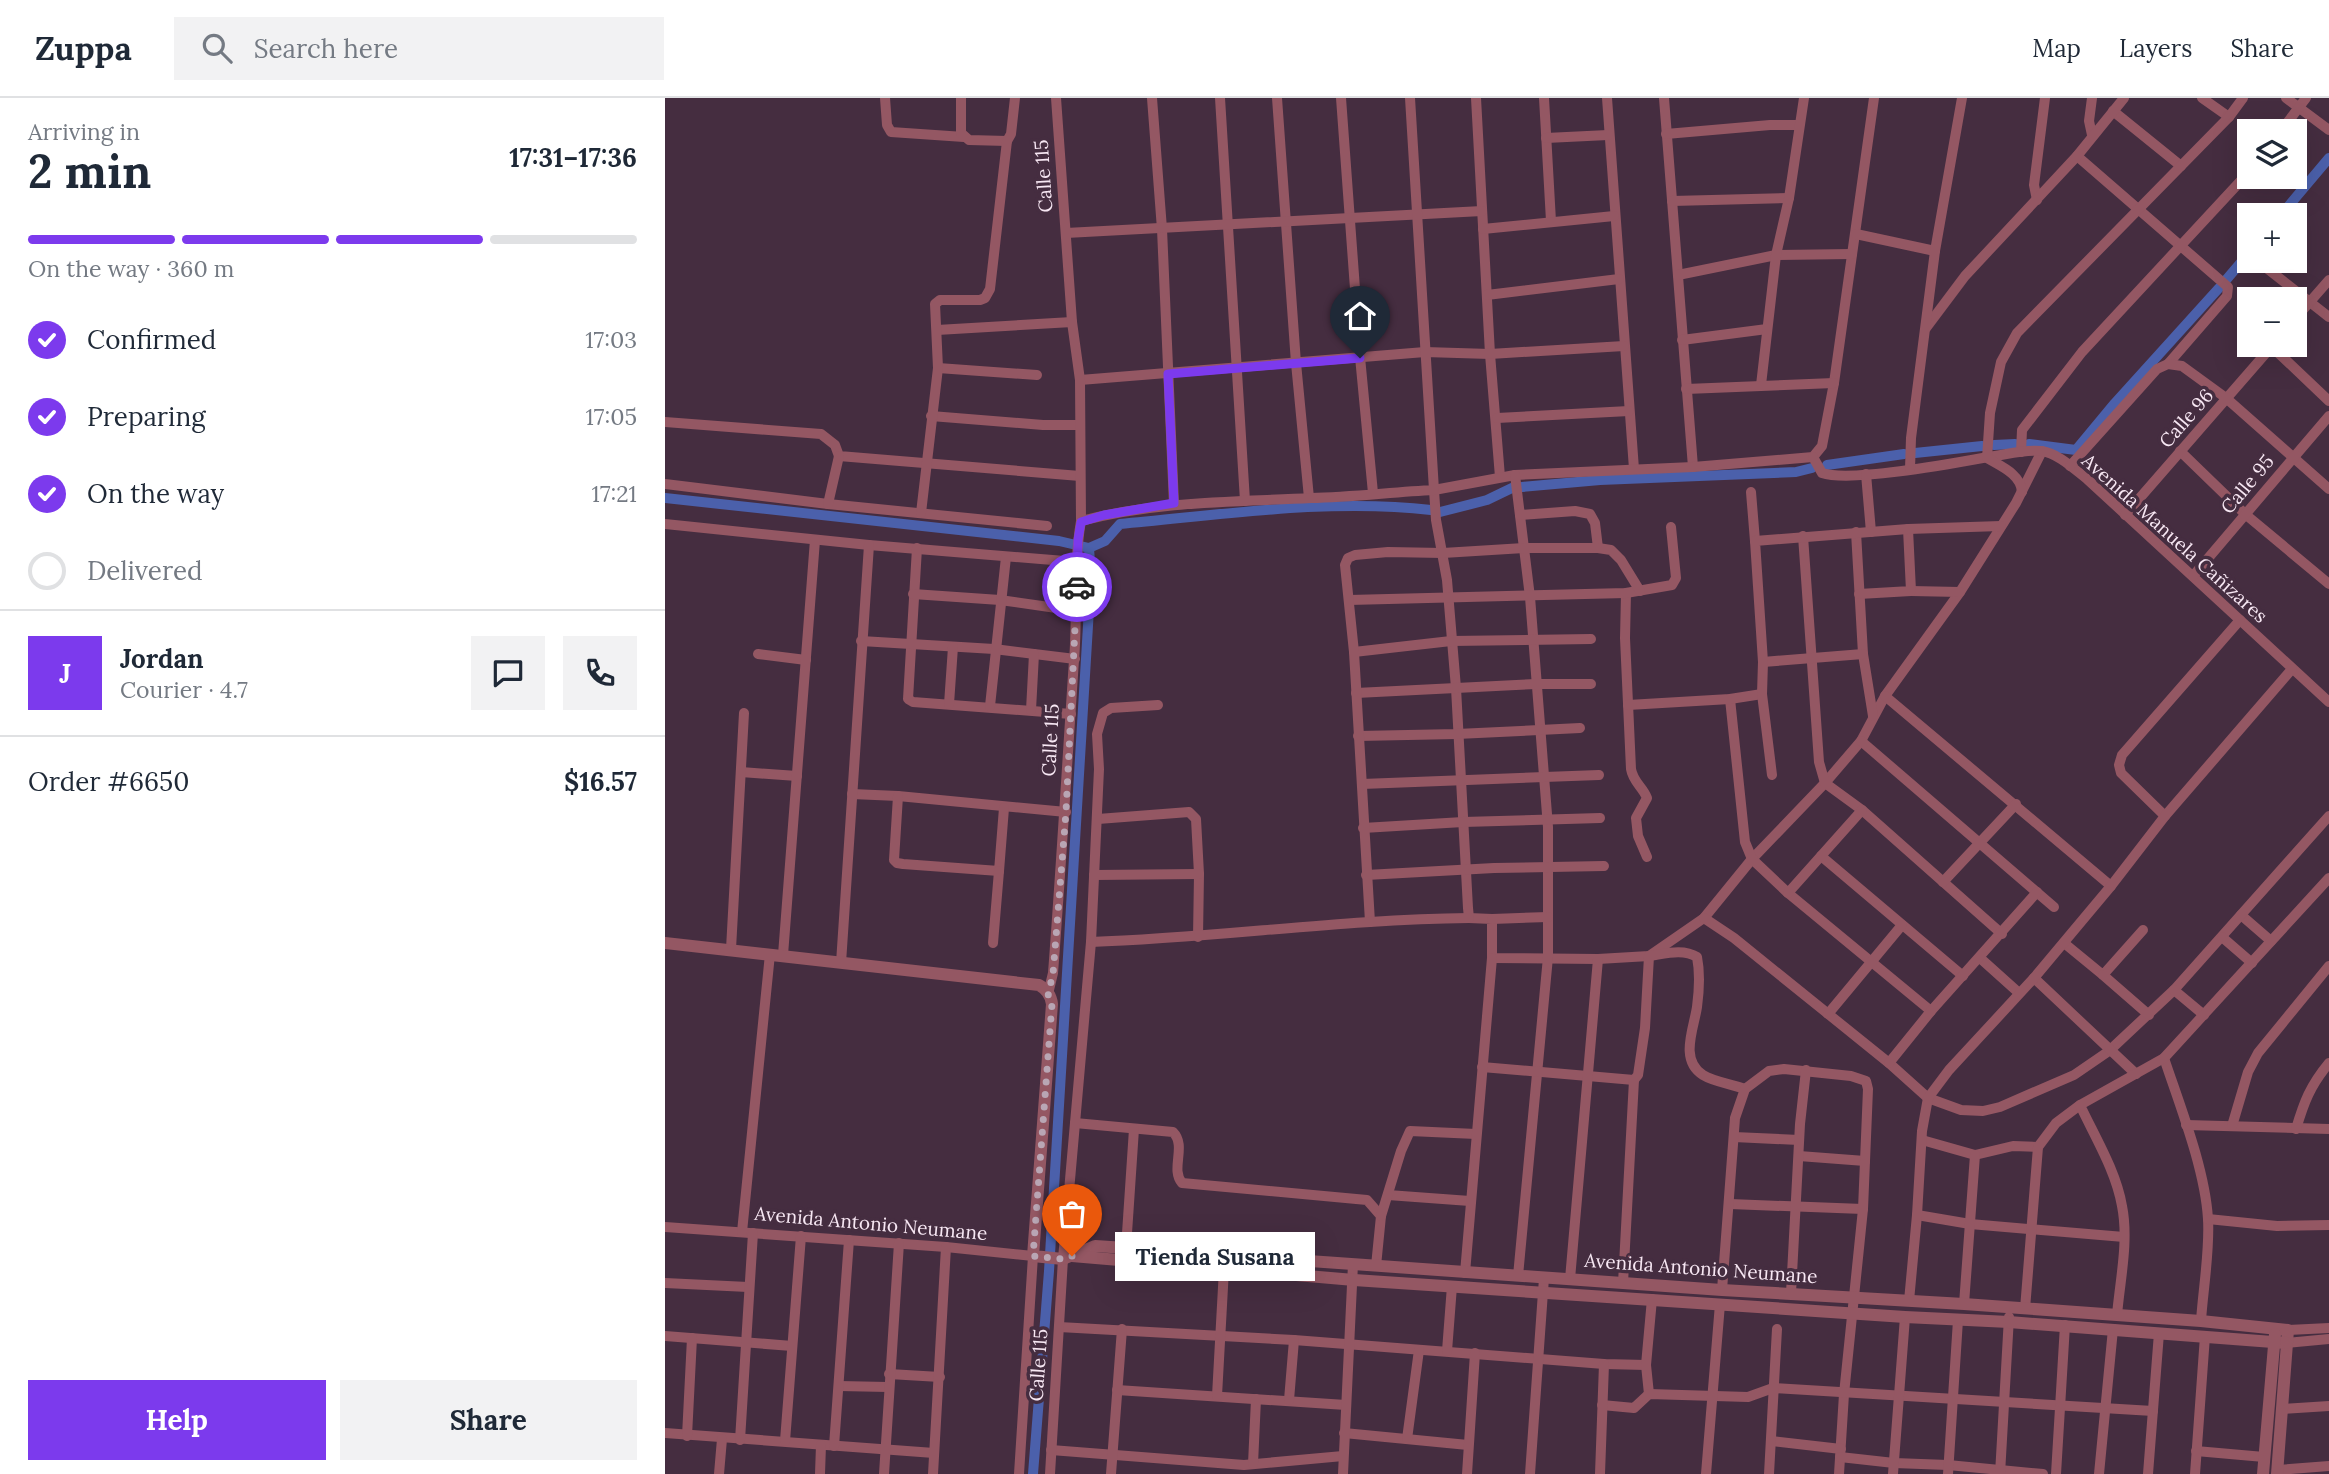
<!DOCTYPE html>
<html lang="en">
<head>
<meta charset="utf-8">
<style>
	:root { --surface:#fff; --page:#f2f2f3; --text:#1f2937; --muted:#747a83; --line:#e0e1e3; --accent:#7c3aed }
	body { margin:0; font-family:Lora,serif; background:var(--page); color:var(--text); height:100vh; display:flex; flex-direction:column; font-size:26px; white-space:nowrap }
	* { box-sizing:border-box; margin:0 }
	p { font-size:23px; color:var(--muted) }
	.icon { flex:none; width:38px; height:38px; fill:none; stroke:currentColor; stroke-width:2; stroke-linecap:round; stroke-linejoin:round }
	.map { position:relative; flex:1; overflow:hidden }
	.side { display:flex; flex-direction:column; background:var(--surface); width:665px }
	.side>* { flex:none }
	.buttons { position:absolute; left:1572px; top:21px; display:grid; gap:14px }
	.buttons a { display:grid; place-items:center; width:70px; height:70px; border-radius:0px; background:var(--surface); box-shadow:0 7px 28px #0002; font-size:35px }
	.pin { position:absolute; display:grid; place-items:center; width:60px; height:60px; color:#fff; margin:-72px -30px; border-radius:50% 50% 50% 0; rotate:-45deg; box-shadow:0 0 7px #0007 }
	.pin .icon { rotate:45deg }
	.courier { position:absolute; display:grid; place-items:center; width:70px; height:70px; margin:-35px; border:5px solid #7c3aed; border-radius:50%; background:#fff; color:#222; box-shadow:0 2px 9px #0007 }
	.bubble { position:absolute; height:49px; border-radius:0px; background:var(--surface); box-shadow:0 7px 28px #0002; font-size:23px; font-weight:700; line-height:49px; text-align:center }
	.headline em { font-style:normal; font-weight:700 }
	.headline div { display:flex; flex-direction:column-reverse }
	.headline { display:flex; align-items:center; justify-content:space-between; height:119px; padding:0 28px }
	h1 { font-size:46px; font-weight:700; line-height:52px }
	.bar { display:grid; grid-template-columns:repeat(4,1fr); gap:10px 7px; align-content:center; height:84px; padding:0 28px }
	.bar i { height:9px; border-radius:5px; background:var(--line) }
	.bar .active { background:var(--accent) }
	.bar p { grid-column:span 4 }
	.line { display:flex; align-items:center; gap:18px; padding:0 28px; border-top:2px solid var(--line) }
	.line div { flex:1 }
	.round { display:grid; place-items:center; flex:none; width:74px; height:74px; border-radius:0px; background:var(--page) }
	ol { padding:0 28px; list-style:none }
	li { display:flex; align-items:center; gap:21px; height:77px }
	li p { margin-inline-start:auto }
	li .icon { padding:7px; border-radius:50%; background:var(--accent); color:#fff; stroke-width:4 }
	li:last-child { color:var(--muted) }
	li i { width:38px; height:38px; border:4px solid var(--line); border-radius:50% }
	.cta { display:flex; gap:14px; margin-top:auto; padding:14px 28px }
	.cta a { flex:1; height:80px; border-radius:0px; background:var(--accent); color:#fff; font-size:28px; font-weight:700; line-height:80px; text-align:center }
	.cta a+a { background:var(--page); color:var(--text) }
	header { display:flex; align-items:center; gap:42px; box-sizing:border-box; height:98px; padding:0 35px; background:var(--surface); border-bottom:2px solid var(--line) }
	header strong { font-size:33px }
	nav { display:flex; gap:38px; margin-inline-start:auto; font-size:24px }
	.search { width:490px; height:63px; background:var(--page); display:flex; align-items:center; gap:18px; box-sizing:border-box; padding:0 24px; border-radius:0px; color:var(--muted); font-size:26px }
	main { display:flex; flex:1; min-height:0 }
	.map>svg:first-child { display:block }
</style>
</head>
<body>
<header>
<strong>Zuppa</strong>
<div class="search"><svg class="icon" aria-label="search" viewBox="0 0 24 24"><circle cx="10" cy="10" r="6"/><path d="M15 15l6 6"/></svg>Search here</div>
<nav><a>Map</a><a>Layers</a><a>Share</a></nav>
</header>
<main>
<section class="side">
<div class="headline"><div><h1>2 min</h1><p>Arriving in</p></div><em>17:31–17:36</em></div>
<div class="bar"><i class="active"></i><i class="active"></i><i class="active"></i><i></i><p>On the way · 360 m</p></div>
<ol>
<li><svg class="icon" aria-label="check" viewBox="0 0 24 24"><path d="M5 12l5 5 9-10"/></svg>Confirmed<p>17:03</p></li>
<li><svg class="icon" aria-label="check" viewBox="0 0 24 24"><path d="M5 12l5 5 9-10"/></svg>Preparing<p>17:05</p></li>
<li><svg class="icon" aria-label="check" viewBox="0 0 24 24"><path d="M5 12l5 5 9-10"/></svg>On the way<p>17:21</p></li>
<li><i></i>Delivered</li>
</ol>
<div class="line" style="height:126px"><b class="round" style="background:var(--accent);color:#fff">J</b><div><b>Jordan</b><p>Courier · 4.7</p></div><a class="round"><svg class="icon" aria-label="chat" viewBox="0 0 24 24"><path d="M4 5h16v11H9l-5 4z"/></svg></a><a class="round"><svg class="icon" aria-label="phone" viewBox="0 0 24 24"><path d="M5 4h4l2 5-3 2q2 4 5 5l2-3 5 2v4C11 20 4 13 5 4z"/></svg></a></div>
<div class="line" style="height:91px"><div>Order #6650</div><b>$16.57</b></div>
<div class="cta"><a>Help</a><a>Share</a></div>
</section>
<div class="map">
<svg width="1664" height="1376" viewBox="0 0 1664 1376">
	<rect width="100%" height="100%" fill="#452d40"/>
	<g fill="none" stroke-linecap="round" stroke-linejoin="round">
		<!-- canal -->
		<g stroke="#4b60ab" stroke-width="10">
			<path d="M1616,117l48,-57"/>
			<path d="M1561,182l23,-27"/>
			<path d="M1364,346l47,6 39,-47 104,-115"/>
			<path d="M1329,347l21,-1"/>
			<path d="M1250,355l67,-7"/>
			<path d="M1162,367l77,-11"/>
			<path d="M857,389l78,-7 196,-8 16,-4"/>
			<path d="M0,400l394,43 30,7 2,28 -42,695 -16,203"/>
			<path d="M775,414l47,-12 27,-13"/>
			<path d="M424,450l16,-7 15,-17c101,-9 210,-26 311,-14"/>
		</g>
		<!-- minor -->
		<g stroke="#945763" stroke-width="10">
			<path d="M220,0l2,27 4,7 73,5"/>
			<path d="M296,0v35l8,7 38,1"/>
			<path d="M487,0l10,131 12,275"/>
			<path d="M555,0l25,403"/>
			<path d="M612,0l19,265 13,135"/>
			<path d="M676,0l19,259 13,136"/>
			<path d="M811,0l14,256 10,123"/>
			<path d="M879,0l7,123"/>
			<path d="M942,0l27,371"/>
			<path d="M999,0l29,369"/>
			<path d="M1209,0l-40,285 -12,63 -9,11 -120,10 -178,8 -81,15 2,30 11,60 9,108 12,220 1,10 23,1v39l106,1 51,-3 55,-38 48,-59 73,-76 36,-42 24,-45 75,-104 56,-89 26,-52"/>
			<path d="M1427,0l-3,23 3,14"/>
			<path d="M1537,0l27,19"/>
			<path d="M1621,0l43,32"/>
			<path d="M1448,13l68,55"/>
			<path d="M1616,33l25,-33"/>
			<path d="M1001,36l104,-9h29"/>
			<path d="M881,40l62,-3"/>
			<path d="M1412,58l151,131 -1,9 -59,68"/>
			<path d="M1372,102l-3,-15 11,-87"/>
			<path d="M1007,103l117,-3"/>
			<path d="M818,131l131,-13"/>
			<path d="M401,135l416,-22"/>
			<path d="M1191,136l79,17"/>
			<path d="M1599,168l65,51"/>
			<path d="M1013,177l98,-20 76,-1"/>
			<path d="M822,197l132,-16"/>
			<path d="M1629,222l35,-40"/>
			<path d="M1261,230l39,-52 112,-120 47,-58"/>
			<path d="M272,232l135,-8"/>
			<path d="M1017,242l85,-11"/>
			<path d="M1606,248l58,55"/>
			<path d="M273,270l99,7"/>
			<path d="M415,282l345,-28 65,2 134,-8"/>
			<path d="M1096,287l15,-130 13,-57 15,-100"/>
			<path d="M1021,291l148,-6"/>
			<path d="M266,318l112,9h36"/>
			<path d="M832,320l132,-7"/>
			<path d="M0,324l156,12 14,11 4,11 241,20"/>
			<path d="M1515,353l65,63 84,70"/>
			<path d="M1356,354l1,-22 60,-78 167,-180"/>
			<path d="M1148,359l9,16c28,10 133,-10 166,-16 17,-2 36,-8 53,-6 17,2 33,18 46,28l242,223"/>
			<path d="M1405,368l87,-97 11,-5 14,2 44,32 103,91"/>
			<path d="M1245,371l1,-31 24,-187 27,-153"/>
			<path d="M1201,376l5,58"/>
			<path d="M850,377l15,122 18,230v130l-30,319"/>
			<path d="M0,386l163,20 219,22"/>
			<path d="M1086,394l4,49"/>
			<path d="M1357,394c-1,-18 -22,-26 -35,-34l3,-45 11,-51 16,-29 212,-216 14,-19"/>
			<path d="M163,406l11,-48"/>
			<path d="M256,415l17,-145 -3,-64 5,-4h40l5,-2 5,-9 17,-148 4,-7 4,-36"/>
			<path d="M855,417l55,-4 15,3 5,9 3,25"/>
			<path d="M1460,417l148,-170"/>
			<path d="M416,423c77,-20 151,-19 230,-23 41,-1 82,-6 123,-8l-24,-392"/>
			<path d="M0,426l204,21 208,17"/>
			<path d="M1191,434l7,122 10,62"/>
			<path d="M1138,438l16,226 6,21 37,27 140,124"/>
			<path d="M252,450l-9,151 5,3 158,12"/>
			<path d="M1528,478l136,-160"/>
			<path d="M1246,493l49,1"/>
			<path d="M961,495l-1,45 6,131c2,13 12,18 16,29l-11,20 2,18 9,21"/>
			<path d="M248,496l87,6 77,11"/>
			<path d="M1194,496l52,-3 -3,-62"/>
			<path d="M684,502l277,-7 46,-8 4,-7 -5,-51"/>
			<path d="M196,543l133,8 81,10"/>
			<path d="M689,554l97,-11 140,-2"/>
			<path d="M93,556l48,6"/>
			<path d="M1098,564l100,-8"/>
			<path d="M691,595l180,-9h55"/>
			<path d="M1220,598l226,190"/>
			<path d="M1065,601l15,143 7,17 36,34 143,118"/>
			<path d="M284,606l4,-57"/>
			<path d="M963,607l102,-6 32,-5"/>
			<path d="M325,608l16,-149"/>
			<path d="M366,612l3,-56"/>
			<path d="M693,638l99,-2 123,-6"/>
			<path d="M1196,643l193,166"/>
			<path d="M76,674l56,4"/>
			<path d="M1107,677l-10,-81 1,-32 -8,-121 153,-12 93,-3"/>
			<path d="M697,686l237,-9"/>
			<path d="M187,696l46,2 168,16"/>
			<path d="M233,698l-4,64 3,3 6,1 96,7 5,-63"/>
			<path d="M1500,718l-44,-43 -2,-8 3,-10 118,-135"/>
			<path d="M433,721l91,-7 7,7 3,55 -1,63"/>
			<path d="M698,730l100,-6 137,-4"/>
			<path d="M1156,758l142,120"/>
			<path d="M429,777l105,-1"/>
			<path d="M701,777l128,-7 110,-2"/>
			<path d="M1278,784l73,-78"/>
			<path d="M1123,795l74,-83"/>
			<path d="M1576,817l30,26"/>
			<path d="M1039,820l30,20 155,125 39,35 33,12 22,1 17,-4 74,-32 35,-24 65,-61 155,-174"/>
			<path d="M827,821l56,-2"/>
			<path d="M705,824l-16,-270 -9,-87 3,-7 7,-3 33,-3 55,1 81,-5h74l13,2 10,10 19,31"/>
			<path d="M1557,839l30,26"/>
			<path d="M426,844c126,-4 252,-23 378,-24"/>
			<path d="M328,845l6,-72"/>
			<path d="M1399,845l39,32 40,-45"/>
			<path d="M66,851l13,-236"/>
			<path d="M118,857l32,-415"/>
			<path d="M1315,860l39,35"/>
			<path d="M176,865l28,-418"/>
			<path d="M1438,877l46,40"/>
			<path d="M1369,880l102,96"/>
			<path d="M1509,892l30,25"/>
			<path d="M383,896l5,-21c8,-104 14,-209 21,-313 4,-46 -1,-93 7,-139l-1,-141 -8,-58 -16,-224"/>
			<path d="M1163,916l74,-89"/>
			<path d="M1499,960c16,48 41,111 44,161 2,31 -5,71 -7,102"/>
			<path d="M1224,965l42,-52 106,-119"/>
			<path d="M817,969l152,13"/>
			<path d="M410,1025l98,9c14,14 -3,37 9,51l185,17 14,16 -5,50"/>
			<path d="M1521,1027l143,4"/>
			<path d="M1567,1028l16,-54 10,-19 71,-87"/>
			<path d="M1631,1031c8,-27 14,-43 33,-66"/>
			<path d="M1069,1039l65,3"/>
			<path d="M1257,1042l53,15 38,-9 25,1"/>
			<path d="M1134,1058l66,5"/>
			<path d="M723,1097l82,6"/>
			<path d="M1065,1106l133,5"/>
			<path d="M1252,1117l53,9 154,13"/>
			<path d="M716,1118l20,-65 9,-20 66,3"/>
			<path d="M1543,1121l69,7 52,-1"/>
			<path d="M0,1129l281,20 87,9 -14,218"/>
			<path d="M77,1134l28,-278"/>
			<path d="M461,1150l8,-119"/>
			<path d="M800,1175l27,-315"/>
			<path d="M905,1181l28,-320"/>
			<path d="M0,1185l83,4"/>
			<path d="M958,1185l11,-203 4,-5 7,-47 4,-72c15,-2 34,-8 48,1 3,15 2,35 0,50 -3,21 -18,53 6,68 11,7 29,9 42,14"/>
			<path d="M1057,1192l13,-172 10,-29 24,-18 15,-2 67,7 15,5 2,8 -5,120 -19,185 -5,80"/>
			<path d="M1126,1195l9,-169 6,-54"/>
			<path d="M1244,1203l8,-86 5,-84 6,-33 21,-28 85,-92 77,-92 54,-70 127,-147"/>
			<path d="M1299,1206l11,-149"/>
			<path d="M1360,1211l13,-162 18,-24 24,-18"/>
			<path d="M1452,1217c3,-35 12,-74 5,-109 -6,-35 -27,-69 -42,-101l84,-47 165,-180"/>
			<path d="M394,1229l235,13 310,24 42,1"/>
			<path d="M1623,1232l41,-2"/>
			<path d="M0,1238l127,10"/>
			<path d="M1621,1245l43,-4"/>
			<path d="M782,1253l5,-65"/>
			<path d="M224,1276l51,3"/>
			<path d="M174,1288l49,1"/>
			<path d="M452,1292l229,15"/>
			<path d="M984,1296l-3,-29 6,-66"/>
			<path d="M552,1298l7,-127"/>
			<path d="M624,1302l5,-60"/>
			<path d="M937,1307l32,3 15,-14 99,3 25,-9 380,23"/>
			<path d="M1617,1311l47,-3"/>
			<path d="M0,1335l269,20"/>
			<path d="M679,1335l124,12"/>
			<path d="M22,1338l5,-98"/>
			<path d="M742,1341l12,-89"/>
			<path d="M75,1342l13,-207"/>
			<path d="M120,1343l16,-205"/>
			<path d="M1107,1343l69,8"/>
			<path d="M169,1348l15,-206"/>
			<path d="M386,1352l193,15 99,-9"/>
			<path d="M1531,1353l68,6"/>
			<path d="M1175,1359l54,6 54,2 95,9"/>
			<path d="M588,1366l3,-65"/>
			<path d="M1613,1372l51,-4"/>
			<path d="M54,1376l3,-35"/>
			<path d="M155,1376l1,-29"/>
			<path d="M219,1376l15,-231"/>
			<path d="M268,1376l13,-227"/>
			<path d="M385,1376l13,-215 28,-317 8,-173 -2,-35 6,-21 8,-5 47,-3"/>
			<path d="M446,1376l11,-145"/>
			<path d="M678,1376l10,-210"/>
			<path d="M802,1376l8,-121"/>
			<path d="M865,1376l14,-196"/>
			<path d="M935,1376l4,-110"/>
			<path d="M1041,1376l14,-170"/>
			<path d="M1104,1376l8,-145"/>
			<path d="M1228,1376l12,-157"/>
			<path d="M1283,1376l10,-154"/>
			<path d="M1335,1376l9,-157"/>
			<path d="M1391,1376l9,-149"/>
			<path d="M1434,1376l14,-145"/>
			<path d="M1483,1376l11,-141"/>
			<path d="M1530,1376l10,-138"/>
		</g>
		<!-- tertiary -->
		<g stroke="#945763" stroke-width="12">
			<path d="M0,845l374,42c7,4 12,10 13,19l-19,252 30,3 32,-13 31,2 596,42 242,14 237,17 87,9 -11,144"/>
			<path d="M407,1158l282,24 551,37 104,5 277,21"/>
			<path d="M1598,1376l12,-140"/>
		</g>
	</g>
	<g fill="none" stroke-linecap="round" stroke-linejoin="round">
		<!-- done -->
		<path stroke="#b9a6b4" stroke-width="7" stroke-dasharray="0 12.6" d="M407,1158l-9,3 -30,-3 19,-252 -4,-10 5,-20 13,-162 11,-225"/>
		<!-- route -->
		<path stroke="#7c3aed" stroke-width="9" d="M412,489l1,-47 3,-18 23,-7 70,-12 -6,-129 192,-16"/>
	</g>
	<g text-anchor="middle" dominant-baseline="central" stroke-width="7" stroke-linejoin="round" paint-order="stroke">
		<!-- street labels -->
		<g font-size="19" fill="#f7e7f3" stroke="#452d40">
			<text transform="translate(378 78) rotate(-94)">Calle 115</text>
			<text transform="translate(1521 320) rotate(-49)">Calle 96</text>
			<text transform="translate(1582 386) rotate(-50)">Calle 95</text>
			<text transform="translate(1510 440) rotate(42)">Avenida Manuela Cañizares</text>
			<text transform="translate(385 642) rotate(-87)">Calle 115</text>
			<text transform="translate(206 1125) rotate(5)">Avenida Antonio Neumane</text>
			<text transform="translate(1036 1170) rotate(4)">Avenida Antonio Neumane</text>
			<text transform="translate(373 1267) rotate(-86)">Calle 115</text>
		</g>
	</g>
</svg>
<div class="buttons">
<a><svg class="icon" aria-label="layers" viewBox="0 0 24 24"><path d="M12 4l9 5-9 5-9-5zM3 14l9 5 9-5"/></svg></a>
<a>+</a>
<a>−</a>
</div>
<div class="pin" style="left:407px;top:1158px;background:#ea580c"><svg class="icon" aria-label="bag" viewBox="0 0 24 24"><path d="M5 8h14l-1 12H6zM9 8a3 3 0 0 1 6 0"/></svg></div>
<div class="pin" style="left:695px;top:260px;background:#1f2937"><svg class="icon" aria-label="home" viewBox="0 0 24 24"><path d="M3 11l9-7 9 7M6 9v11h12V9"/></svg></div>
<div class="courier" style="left:412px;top:489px"><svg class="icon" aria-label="car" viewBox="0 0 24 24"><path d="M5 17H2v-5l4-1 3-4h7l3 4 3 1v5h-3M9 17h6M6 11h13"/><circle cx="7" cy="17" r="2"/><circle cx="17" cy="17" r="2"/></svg></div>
<div class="bubble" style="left:450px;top:1134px;width:200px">Tienda Susana</div>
</div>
</main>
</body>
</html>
